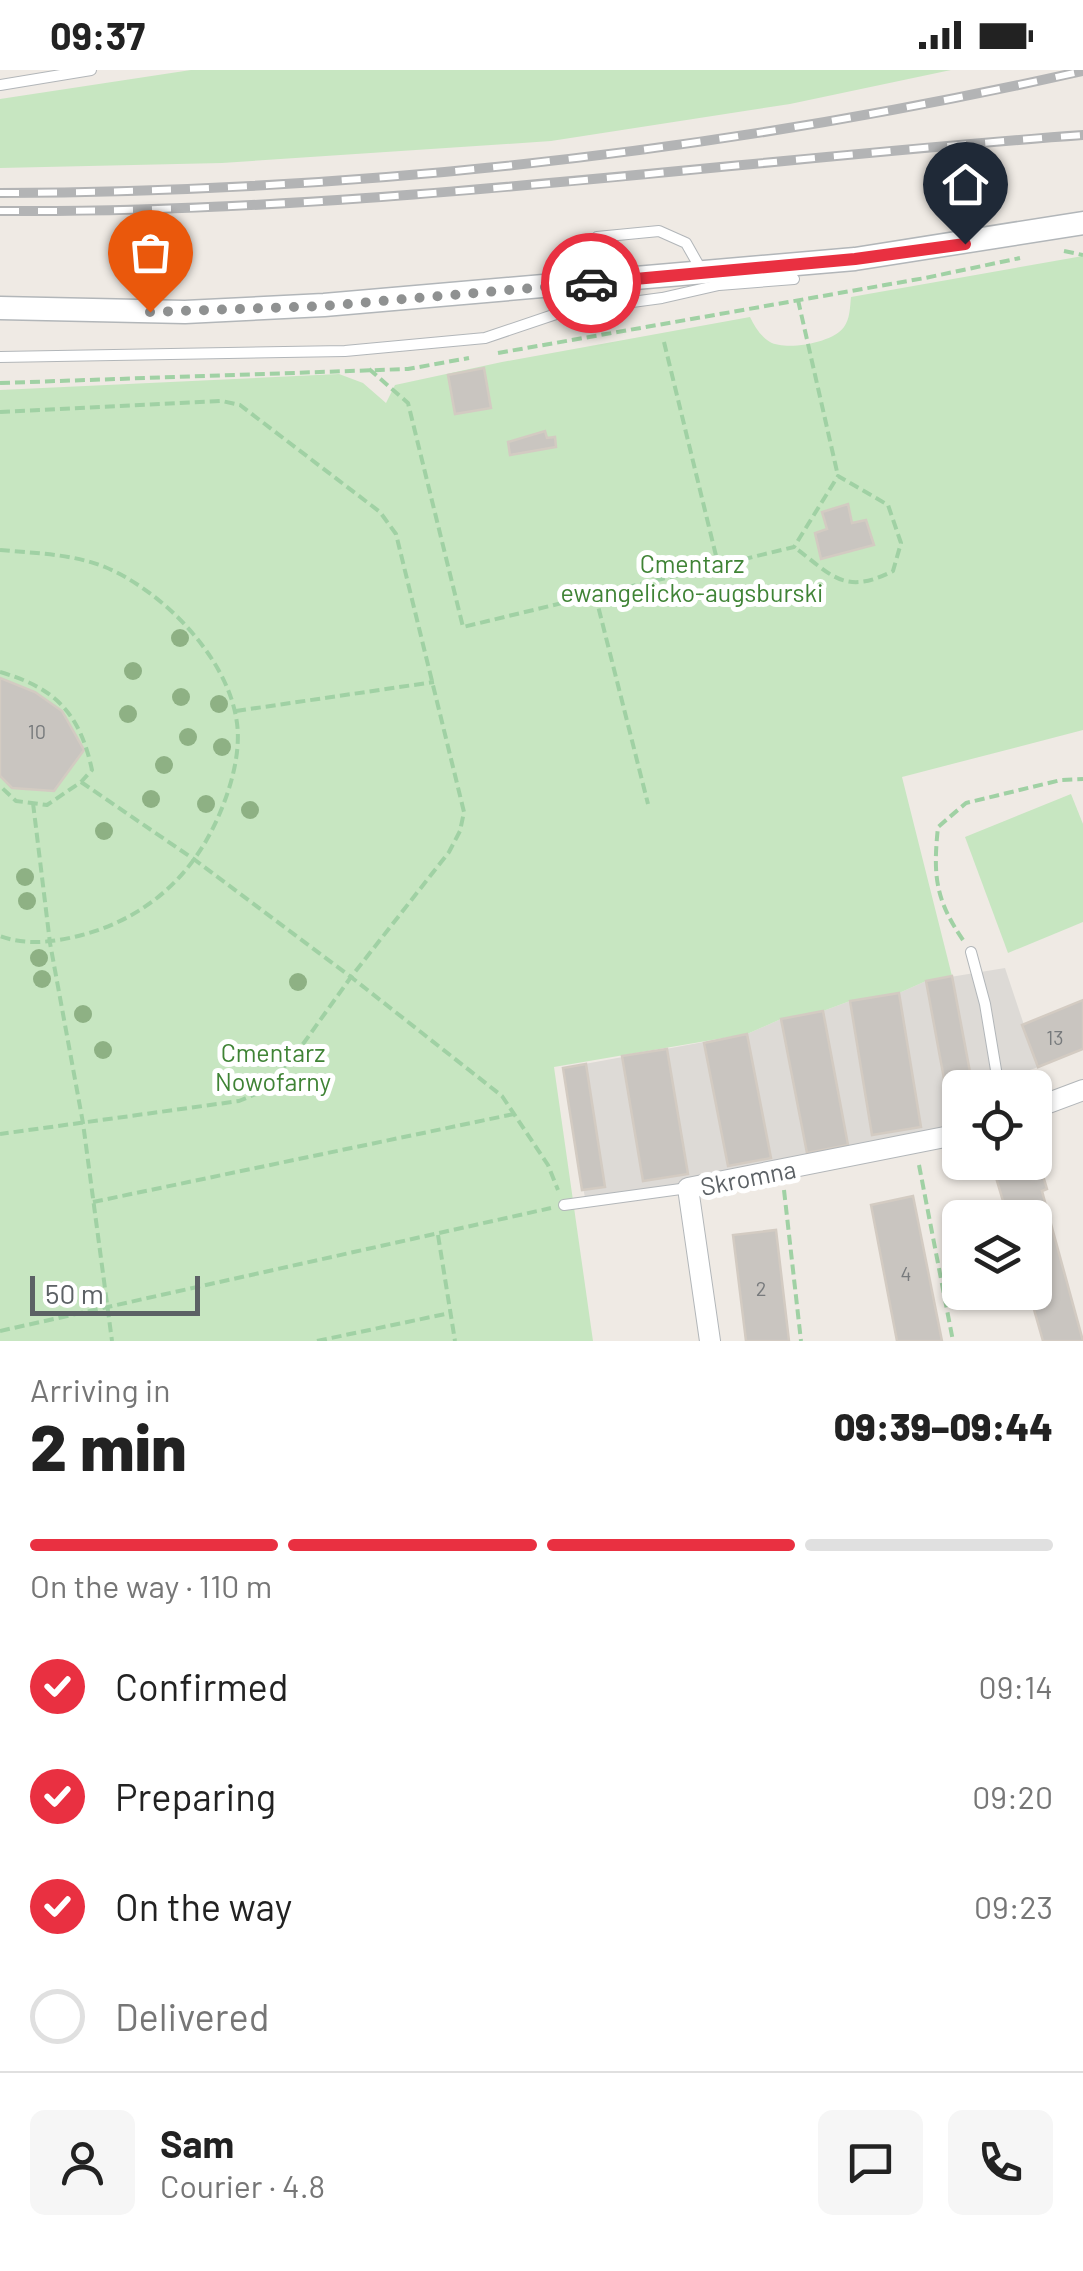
<!DOCTYPE html>
<html lang="en">
<head>
<meta charset="utf-8">
<style>
	:root { --surface:#fff; --page:#f6f6f6; --text:#222; --muted:#767676; --line:#e0e0e0; --accent:#e93041 }
	body { margin:0; font-family:Barlow,sans-serif; background:var(--page); color:var(--text); height:100vh; display:flex; flex-direction:column; font-size:38px; white-space:nowrap }
	* { box-sizing:border-box; margin:0 }
	p { font-size:32px; color:var(--muted) }
	.icon { flex:none; width:55px; height:55px; fill:none; stroke:currentColor; stroke-width:2; stroke-linecap:round; stroke-linejoin:round }
	.map { position:relative; height:1271px; overflow:hidden }
	.drawer { display:flex; flex-direction:column; background:var(--surface); flex:1 }
	.drawer>* { flex:none }
	.buttons { position:absolute; left:942px; top:1000px; display:grid; gap:20px }
	.buttons a { display:grid; place-items:center; width:110px; height:110px; border-radius:15px; background:var(--surface); box-shadow:0 2px 8px #0004; font-size:50px }
	.scale { position:absolute; left:30px; bottom:25px; width:170px; box-sizing:border-box; padding-left:10px; border:5px solid #5c6165; border-top:0; font-size:28px; line-height:35px; white-space:nowrap; color:#5c6165; -webkit-text-stroke:8px #fff; paint-order:stroke }
	.pin { position:absolute; display:grid; place-items:center; width:85px; height:85px; color:#fff; margin:-102px -42px; border-radius:50% 50% 50% 0; rotate:-45deg; box-shadow:0 0 10px #0007 }
	.pin .icon { rotate:45deg }
	.courier { position:absolute; display:grid; place-items:center; width:100px; height:100px; margin:-50px; border:8px solid #e93041; border-radius:50%; background:#fff; color:#222; box-shadow:0 2px 12px #0007 }
	.headline em { font-style:normal; font-weight:800 }
	.headline div { display:flex; flex-direction:column-reverse }
	.headline { display:flex; align-items:center; justify-content:space-between; height:170px; padding:0 30px }
	h1 { font-size:65px; font-weight:800; line-height:75px }
	.bar { display:grid; grid-template-columns:repeat(4,1fr); gap:15px 10px; align-content:center; height:120px; padding:0 30px }
	.bar i { height:12px; border-radius:8px; background:var(--line) }
	.bar .selected { background:var(--accent) }
	.bar p { grid-column:span 4 }
	.line { display:flex; align-items:center; gap:25px; padding:0 30px; border-top:2px solid var(--line) }
	.line div { flex:1 }
	.round { display:grid; place-items:center; flex:none; width:105px; height:105px; border-radius:15px; background:var(--page) }
	ol { padding:0 30px; list-style:none }
	li { display:flex; align-items:center; gap:30px; height:110px }
	li p { margin-inline-start:auto }
	li .icon { padding:10px; border-radius:50%; background:var(--accent); color:#fff; stroke-width:4 }
	li:last-child { color:var(--muted) }
	li i { width:55px; height:55px; border:5px solid var(--line); border-radius:50% }
	.status { display:flex; justify-content:space-between; align-items:center; height:70px; padding:0 50px; background:var(--surface); direction:ltr }
	.status svg { height:28px; fill:currentColor }
	.map>svg:first-child { display:block }
</style>
</head>
<body>
<div class="status"><b>09:37</b><svg viewBox="0 0 49 12"><path d="M0 12V9h3v3zM5 12V6h3v6zM10 12V3h3v9zM15 12V0h3v12zM26 1h20v11H26zM47 4h2v5h-2z"/></svg></div>
<div class="map">
<svg width="1083" height="1271" viewBox="0 0 1083 1271">
	<rect width="100%" height="100%" fill="#efeae4"/>
	<!-- industrial -->
	<path fill="#dddad6" d="M1005,898l33,99 -54,20 -24,1v46l-374,70 -23,-136 184,-34 34,-15 42,-8 27,-10 49,-8 27,-12z"/>
	<!-- green -->
	<g fill="#c7e6c1">
		<path d="M191,0h760l-161,34 -239,37 -329,22 -222,5v-69z"/>
		<path d="M1083,186v474l-181,47 50,199 -26,5 -27,12 -49,8 -27,10 -42,8 -34,15 -193,33 39,274h-593v-951l339,-16 24,9 23,20 9,-18 107,-23 248,-45c5,10 10,19 20,25 16,9 63,1 74,-15 6,-8 6,-20 7,-30z"/>
		<path d="M1071,724l12,30v98l-75,31 -43,-116z"/>
	</g>
	<!-- building -->
	<g fill="#c9c5c0" stroke="#d3cbc2" stroke-width="2.5">
		<path d="M484,298l7,40 -36,6 -7,-39z"/>
		<path d="M545,361l2,7 8,-1 1,10 -46,8 -2,-13z"/>
		<path d="M848,434l4,19 14,-3 8,25 -53,14 -6,-26 12,-4 -5,-17z"/>
		<path d="M0,608l35,14 27,19 22,39 -30,41 -42,-3 -12,-12z"/>
		<path d="M952,906l21,112h-13v27l-9,2 -25,-136z"/>
		<path d="M899,923l22,134 -49,8 -22,-134z"/>
		<path d="M1083,930v49l-45,18 -16,-42z"/>
		<path d="M823,941l25,134 -41,8 -26,-134z"/>
		<path d="M747,964l24,124 -43,8 -24,-123z"/>
		<path d="M667,979l21,125 -45,7 -21,-125z"/>
		<path d="M586,994l19,123 -23,3 -19,-122z"/>
		<path d="M1039,1092l8,27 -5,2 41,150h-40l-14,-49h6v-74h-27l-13,-44z"/>
		<path d="M913,1126l29,145h-45l-26,-136z"/>
		<path d="M776,1160l13,111h-43l-13,-106z"/>
	</g>
	<g fill="none" stroke-linecap="round" stroke-linejoin="round">
		<!-- service casing -->
		<g stroke="#b2b6b9" stroke-width="12">
			<g id="service">
				<path d="M0,15l91,-15"/>
				<path d="M585,213l-3,-30 15,-16 62,-6 27,12 17,30"/>
				<path d="M0,287l345,-6 140,-13 80,-27 97,-13 57,-13 75,-6"/>
				<path d="M971,882l14,52 14,84"/>
				<path d="M564,1135l124,-17"/>
			</g>
		</g>
		<!-- minor casing -->
		<g stroke="#b2b6b9" stroke-width="22">
			<g id="minor">
				<path d="M1035,1038l48,-18"/>
				<path d="M710,1271l-22,-153 272,-54"/>
			</g>
		</g>
		<!-- tertiary casing -->
		<g stroke="#b2b6b9" stroke-width="25">
			<path id="tertiary" d="M0,238l185,4 139,-7 531,-46 228,-36"/>
		</g>
		<!-- path -->
		<g stroke="#a0d1a4" stroke-width="4" stroke-dasharray="10 5" stroke-linecap="butt">
			<path d="M1064,181l19,4"/>
			<path d="M798,230l40,176"/>
			<path d="M664,272l54,222"/>
			<path d="M498,283l427,-75 95,-20"/>
			<path d="M369,299l39,34 55,224 331,-80 44,-71 50,29 13,38 -8,28c-49,25 -61,4 -99,-24"/>
			<path d="M0,313l408,-14 61,-11"/>
			<path d="M0,342l222,-11 18,4 140,107 16,22 68,278 -4,19 -11,21 -98,125 -53,74 -35,40 -24,10 -239,33"/>
			<path d="M0,480c34,3 73,4 105,17 57,24 120,88 131,150 8,39 -11,91 -30,124 -28,48 -71,80 -124,94 -26,7 -56,11 -82,1"/>
			<path d="M595,524l53,210"/>
			<path d="M0,602c56,16 80,42 92,98l-11,12 -34,23 -31,-4 -16,-15"/>
			<path d="M236,641l198,-29"/>
			<path d="M81,712l114,78 156,117 151,119 46,69 10,25"/>
			<path d="M33,733l17,140 33,180 29,218"/>
			<path d="M963,870c-28,-41 -30,-65 -25,-113l28,-24 95,-23 22,-1"/>
			<path d="M919,1095l34,176"/>
			<path d="M784,1120l17,151"/>
			<path d="M93,1132l421,-88"/>
			<path d="M438,1165l17,106"/>
			<path d="M0,1261l551,-123"/>
			<path d="M317,1271l133,-28"/>
		</g>
		<!-- service -->
		<use href="#service" stroke="#fff" stroke-width="10"/>
		<!-- minor -->
		<use href="#minor" stroke="#fff" stroke-width="20"/>
		<!-- tertiary -->
		<use href="#tertiary" stroke="#fff" stroke-width="22"/>
		<!-- rail casing -->
		<g stroke="#b3b4b5" stroke-width="10">
			<g id="rail">
				<path d="M0,123c365,-1 727,-42 1083,-122"/>
				<path d="M0,141c363,3 722,-50 1083,-76"/>
			</g>
		</g>
		<!-- rail -->
		<use href="#rail" stroke="#fff" stroke-width="6" stroke-dasharray="19" stroke-linecap="butt"/>
	</g>
	<!-- trees -->
	<g fill="#8eb184">
		<circle cx="180" cy="568" r="9"/>
		<circle cx="133" cy="601" r="9"/>
		<circle cx="181" cy="627" r="9"/>
		<circle cx="219" cy="634" r="9"/>
		<circle cx="128" cy="644" r="9"/>
		<circle cx="188" cy="667" r="9"/>
		<circle cx="222" cy="677" r="9"/>
		<circle cx="164" cy="695" r="9"/>
		<circle cx="151" cy="729" r="9"/>
		<circle cx="206" cy="734" r="9"/>
		<circle cx="250" cy="740" r="9"/>
		<circle cx="104" cy="761" r="9"/>
		<circle cx="25" cy="807" r="9"/>
		<circle cx="27" cy="831" r="9"/>
		<circle cx="39" cy="888" r="9"/>
		<circle cx="42" cy="909" r="9"/>
		<circle cx="298" cy="912" r="9"/>
		<circle cx="83" cy="944" r="9"/>
		<circle cx="103" cy="980" r="9"/>
	</g>
	<g fill="none" stroke-linecap="round" stroke-linejoin="round">
		<!-- done -->
		<path stroke="#8f9191" stroke-width="10" stroke-dasharray="0 18" d="M150,242l174,-6 267,-23"/>
		<!-- route -->
		<path stroke="#e93041" stroke-width="12" d="M591,213l264,-24 110,-15"/>
	</g>
	<g text-anchor="middle" dominant-baseline="central" stroke-width="10" stroke-linejoin="round" paint-order="stroke">
		<!-- number labels -->
		<g font-size="20" fill="#777a7c">
			<text x="37" y="661">10</text>
			<text x="1055" y="967">13</text>
			<text x="906" y="1203">4</text>
			<text x="761" y="1218">2</text>
		</g>
		<!-- park labels -->
		<g font-size="25" fill="#3f8335" stroke="#fff">
			<text x="692" y="493">Cmentarz<tspan x="692" dy="29">ewangelicko-augsburski</tspan></text>
			<text x="273" y="982">Cmentarz<tspan x="273" dy="29">Nowofarny</tspan></text>
		</g>
		<!-- street labels -->
		<g font-size="25" fill="#5c6165" stroke="#fff">
			<text transform="translate(748 1107) rotate(-11)">Skromna</text>
		</g>
	</g>
</svg>
<div class="buttons">
<a><svg class="icon" aria-label="locate" viewBox="0 0 24 24"><circle cx="12" cy="12" r="6"/><path d="M12 2v4M12 18v4M2 12h4M18 12h4"/></svg></a>
<a><svg class="icon" aria-label="layers" viewBox="0 0 24 24"><path d="M12 4l9 5-9 5-9-5zM3 14l9 5 9-5"/></svg></a>
</div>
<div class="scale">50 m</div>
<div class="pin" style="left:150px;top:242px;background:#ea580c"><svg class="icon" aria-label="bag" viewBox="0 0 24 24"><path d="M5 8h14l-1 12H6zM9 8a3 3 0 0 1 6 0"/></svg></div>
<div class="pin" style="left:965px;top:174px;background:#1f2937"><svg class="icon" aria-label="home" viewBox="0 0 24 24"><path d="M3 11l9-7 9 7M6 9v11h12V9"/></svg></div>
<div class="courier" style="left:591px;top:213px"><svg class="icon" aria-label="car" viewBox="0 0 24 24"><path d="M5 17H2v-5l4-1 3-4h7l3 4 3 1v5h-3M9 17h6M6 11h13"/><circle cx="7" cy="17" r="2"/><circle cx="17" cy="17" r="2"/></svg></div>
</div>
<section class="drawer">
<div class="headline"><div><h1>2 min</h1><p>Arriving in</p></div><em>09:39–09:44</em></div>
<div class="bar"><i class="selected"></i><i class="selected"></i><i class="selected"></i><i></i><p>On the way · 110 m</p></div>
<ol>
<li><svg class="icon" aria-label="check" viewBox="0 0 24 24"><path d="M5 12l5 5 9-10"/></svg>Confirmed<p>09:14</p></li>
<li><svg class="icon" aria-label="check" viewBox="0 0 24 24"><path d="M5 12l5 5 9-10"/></svg>Preparing<p>09:20</p></li>
<li><svg class="icon" aria-label="check" viewBox="0 0 24 24"><path d="M5 12l5 5 9-10"/></svg>On the way<p>09:23</p></li>
<li><i></i>Delivered</li>
</ol>
<div class="line" style="height:180px"><a class="round"><svg class="icon" aria-label="person" viewBox="0 0 24 24"><circle cx="12" cy="8" r="4"/><path d="M4 21q1-7 8-7t8 7"/></svg></a><div><b>Sam</b><p>Courier · 4.8</p></div><a class="round"><svg class="icon" aria-label="chat" viewBox="0 0 24 24"><path d="M4 5h16v11H9l-5 4z"/></svg></a><a class="round"><svg class="icon" aria-label="phone" viewBox="0 0 24 24"><path d="M5 4h4l2 5-3 2q2 4 5 5l2-3 5 2v4C11 20 4 13 5 4z"/></svg></a></div>
</section>
</body>
</html>
